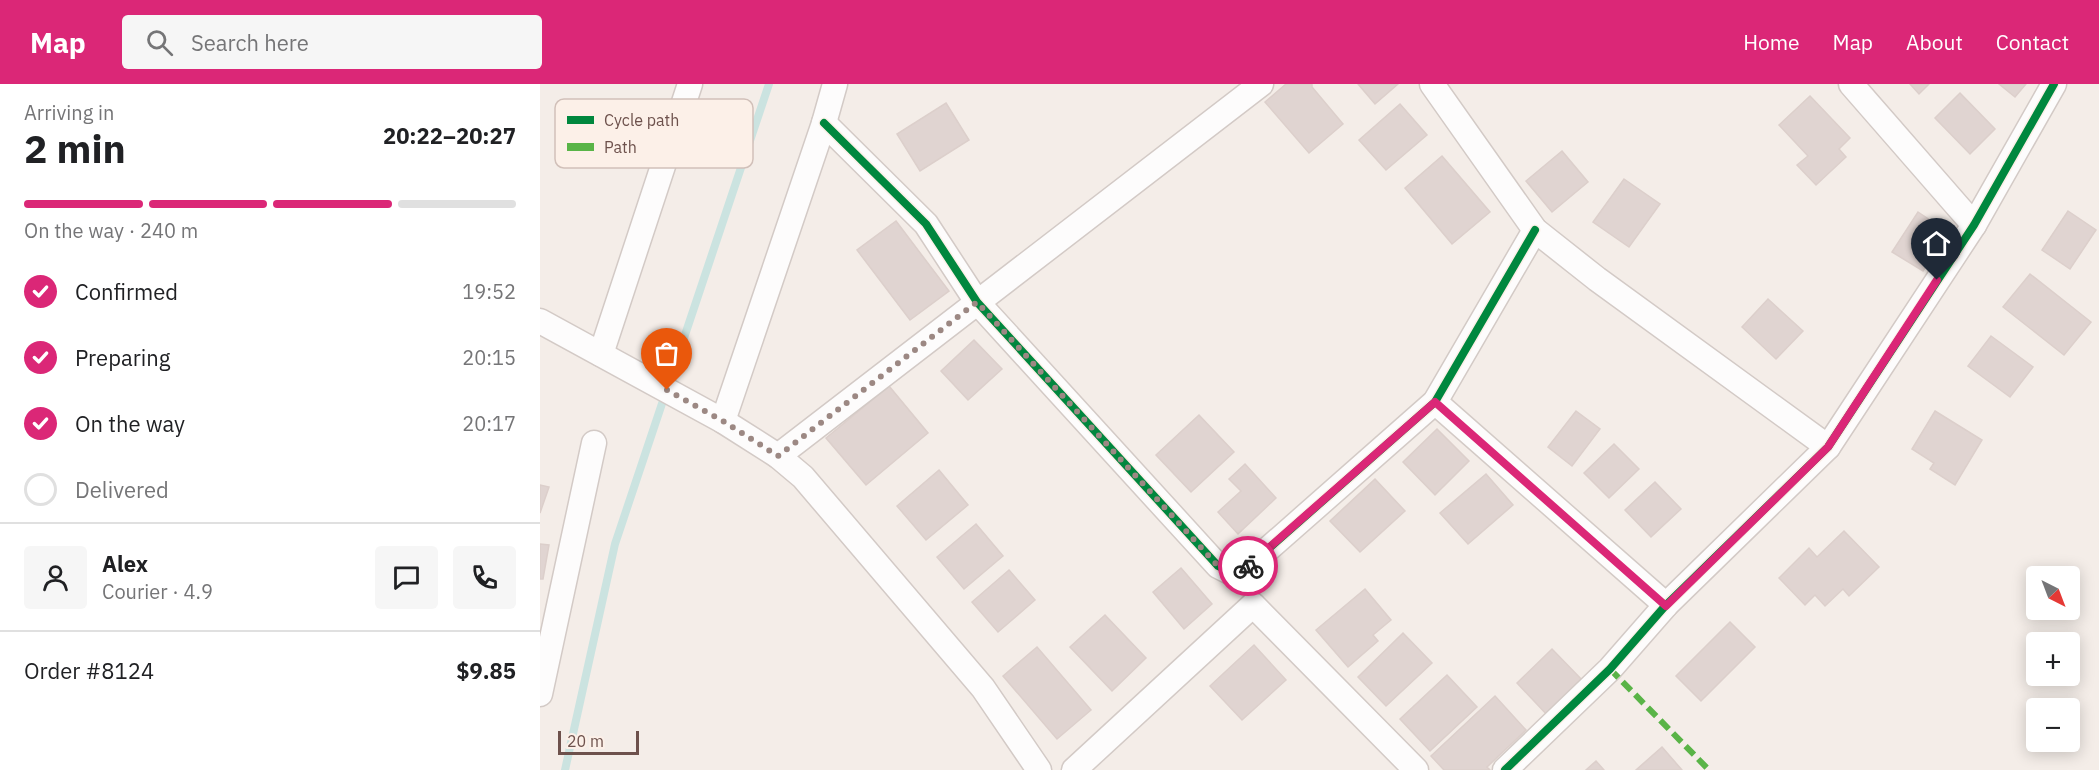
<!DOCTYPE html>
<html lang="en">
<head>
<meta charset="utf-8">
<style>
	:root { --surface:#fff; --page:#f6f6f6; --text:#202124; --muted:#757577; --line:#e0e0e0; --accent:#db2777 }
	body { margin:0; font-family:"IBM Plex Sans",sans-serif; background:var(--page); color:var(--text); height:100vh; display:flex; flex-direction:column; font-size:22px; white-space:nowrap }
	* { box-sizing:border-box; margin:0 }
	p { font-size:20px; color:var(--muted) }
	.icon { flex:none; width:33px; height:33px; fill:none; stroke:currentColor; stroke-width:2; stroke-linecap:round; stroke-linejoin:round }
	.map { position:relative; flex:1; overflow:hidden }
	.sheet { display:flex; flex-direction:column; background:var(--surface); width:540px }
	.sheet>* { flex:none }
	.needle { width:39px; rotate:138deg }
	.fabs { position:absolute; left:1486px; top:482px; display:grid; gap:12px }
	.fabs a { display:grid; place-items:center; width:54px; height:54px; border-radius:6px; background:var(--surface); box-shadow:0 3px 15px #0003; font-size:30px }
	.scale { position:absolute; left:18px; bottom:15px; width:81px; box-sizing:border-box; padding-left:6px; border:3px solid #6d514c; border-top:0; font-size:16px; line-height:21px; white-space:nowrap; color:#6d514c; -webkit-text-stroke:4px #fcf0e8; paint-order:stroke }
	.pin { position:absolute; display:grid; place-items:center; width:51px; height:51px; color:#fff; margin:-62px -26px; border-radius:50% 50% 50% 0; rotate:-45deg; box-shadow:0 0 6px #0007 }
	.pin .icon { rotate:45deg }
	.courier { position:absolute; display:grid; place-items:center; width:60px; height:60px; margin:-30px; border:4px solid #db2777; border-radius:50%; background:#fff; color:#222; box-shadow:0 2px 8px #0007 }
	.head em { font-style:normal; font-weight:800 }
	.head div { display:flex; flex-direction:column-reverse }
	.head { display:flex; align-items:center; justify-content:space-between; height:102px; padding:0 24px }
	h1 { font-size:39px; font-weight:800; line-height:45px }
	.bar { display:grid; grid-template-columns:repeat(4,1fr); gap:9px 6px; align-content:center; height:72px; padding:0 24px }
	.bar i { height:8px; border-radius:4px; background:var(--line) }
	.bar .active { background:var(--accent) }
	.bar p { grid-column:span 4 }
	.line { display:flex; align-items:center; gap:15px; padding:0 24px; border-top:2px solid var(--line) }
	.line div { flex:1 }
	.round { display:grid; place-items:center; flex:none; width:63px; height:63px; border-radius:6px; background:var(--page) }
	ol { padding:0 24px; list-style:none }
	li { display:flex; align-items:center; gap:18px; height:66px }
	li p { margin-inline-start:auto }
	li .icon { padding:6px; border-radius:50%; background:var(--accent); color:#fff; stroke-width:4 }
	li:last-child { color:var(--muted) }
	li i { width:33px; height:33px; border:3px solid var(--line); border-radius:50% }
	header { display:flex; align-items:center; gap:36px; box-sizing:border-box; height:84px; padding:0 30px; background:var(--accent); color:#fff }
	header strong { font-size:28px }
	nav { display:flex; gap:33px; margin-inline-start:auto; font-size:21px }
	.search { width:420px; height:54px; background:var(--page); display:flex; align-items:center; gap:15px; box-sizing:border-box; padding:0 21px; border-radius:6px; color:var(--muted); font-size:22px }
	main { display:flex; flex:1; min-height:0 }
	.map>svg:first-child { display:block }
</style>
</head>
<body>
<header>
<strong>Map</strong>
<div class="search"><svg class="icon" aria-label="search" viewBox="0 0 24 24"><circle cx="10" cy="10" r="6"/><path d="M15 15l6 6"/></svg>Search here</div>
<nav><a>Home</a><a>Map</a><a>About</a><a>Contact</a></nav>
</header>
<main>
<section class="sheet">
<div class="head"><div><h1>2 min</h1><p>Arriving in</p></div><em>20:22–20:27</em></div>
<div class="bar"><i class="active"></i><i class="active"></i><i class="active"></i><i></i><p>On the way · 240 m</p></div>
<ol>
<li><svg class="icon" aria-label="check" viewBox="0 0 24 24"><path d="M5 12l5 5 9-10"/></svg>Confirmed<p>19:52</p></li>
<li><svg class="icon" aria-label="check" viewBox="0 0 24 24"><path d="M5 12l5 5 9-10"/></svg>Preparing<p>20:15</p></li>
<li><svg class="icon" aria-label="check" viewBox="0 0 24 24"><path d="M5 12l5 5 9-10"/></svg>On the way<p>20:17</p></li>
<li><i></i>Delivered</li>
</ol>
<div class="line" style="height:108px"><a class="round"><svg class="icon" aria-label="person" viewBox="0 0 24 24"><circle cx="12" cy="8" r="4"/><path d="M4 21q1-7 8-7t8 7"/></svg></a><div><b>Alex</b><p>Courier · 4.9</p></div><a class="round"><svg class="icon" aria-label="chat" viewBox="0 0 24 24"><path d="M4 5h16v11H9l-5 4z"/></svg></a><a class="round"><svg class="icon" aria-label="phone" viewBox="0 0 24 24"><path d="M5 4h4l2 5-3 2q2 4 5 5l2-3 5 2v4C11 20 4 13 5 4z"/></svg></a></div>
<div class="line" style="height:78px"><div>Order #8124</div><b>$9.85</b></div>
</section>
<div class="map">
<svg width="1559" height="686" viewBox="0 0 1559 686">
	<rect width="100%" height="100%" fill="#f4ede8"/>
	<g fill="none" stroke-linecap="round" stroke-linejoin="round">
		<!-- stream -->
		<path stroke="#cbe3e0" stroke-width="8" d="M25,686l50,-226 154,-460"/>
	</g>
	<!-- building -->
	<g fill="#e0d4d1" stroke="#dccfcb" stroke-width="1.5">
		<path d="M746,0h26v3l31,37 -34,29 -44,-51z"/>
		<path d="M818,0h40l-23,20z"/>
		<path d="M1370,0h19l-10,10z"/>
		<path d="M1459,0h27l-11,13z"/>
		<path d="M1420,9l35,36 -25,25 -35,-36z"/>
		<path d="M1270,12l40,42 -11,11 7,8 -30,28 -19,-20 11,-9 -29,-31z"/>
		<path d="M406,19l23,37 -49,31 -23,-37z"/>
		<path d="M860,20l27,31 -41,35 -27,-30z"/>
		<path d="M1022,67l26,31 -36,30 -26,-31z"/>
		<path d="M902,72l48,56 -38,32 -47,-56z"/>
		<path d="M1084,95l36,25 -31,43 -36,-25z"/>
		<path d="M1528,127l28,19 -26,39 -28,-19z"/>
		<path d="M1378,128l30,20 -25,39 -31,-19z"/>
		<path d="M356,137l53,70 -39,29 -53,-70z"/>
		<path d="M1490,190l61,48 -27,33 -61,-48z"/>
		<path d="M1228,215l35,32 -27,28 -34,-32z"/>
		<path d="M1451,252l42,31 -23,30 -42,-31z"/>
		<path d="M434,256l28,29 -34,31 -27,-29z"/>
		<path d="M349,302l39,47 -62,52 -40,-47z"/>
		<path d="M1036,327l24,18 -28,37 -24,-19z"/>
		<path d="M1395,327l47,29 -27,45 -25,-16 4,-6 -22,-14z"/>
		<path d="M659,331l35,37 -43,40 -35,-37z"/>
		<path d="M897,345l32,32 -34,34 -32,-33z"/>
		<path d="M1074,360l25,25 -30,29 -25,-25z"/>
		<path d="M705,380l31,34 -38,36 -20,-22 23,-21 -12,-12z"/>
		<path d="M399,386l29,35 -42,35 -29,-34z"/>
		<path d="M946,390l27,31 -45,39 -28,-31z"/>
		<path d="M835,395l30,32 -45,41 -30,-31z"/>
		<path d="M1115,398l26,27 -30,28 -26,-27z"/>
		<path d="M0,401l9,2 -9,26z"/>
		<path d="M436,440l27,32 -39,33 -27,-32z"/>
		<path d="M1304,447l35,36 -30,29 -6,-7 -18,17 -10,-11 -10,10 -26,-27 30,-30 8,9z"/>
		<path d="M0,460l9,1 -6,34h-3z"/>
		<path d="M641,484l31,36 -28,25 -31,-37z"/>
		<path d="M469,486l26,30 -37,32 -26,-30z"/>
		<path d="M825,505l26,31 -18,15 5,6 -30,26 -32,-37z"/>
		<path d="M565,531l41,43 -34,33 -42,-44z"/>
		<path d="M1190,538l25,25 -54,54 -25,-25z"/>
		<path d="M863,549l29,30 -46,43 -28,-29z"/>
		<path d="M714,561l32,35 -44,40 -32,-34z"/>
		<path d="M497,563l54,63 -34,29 -54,-63z"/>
		<path d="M1012,565l33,34 -36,34 -32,-34z"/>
		<path d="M907,591l30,32 -47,44 -30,-32z"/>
		<path d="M955,612l31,34 -39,37 3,3h-46l-13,-14z"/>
		<path d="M1122,663l20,23h-46z"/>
		<path d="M1056,677l8,9h-18z"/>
	</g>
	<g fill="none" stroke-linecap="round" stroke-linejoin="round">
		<!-- street casing -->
		<g stroke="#d3cac6" stroke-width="27">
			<g id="street">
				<path d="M892,0l103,146 62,49 231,168"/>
				<path d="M1311,0l123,141"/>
				<path d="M284,39l102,101 51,78 241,264 16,8 16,-9 185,-163 100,-172"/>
				<path d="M0,237l183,100 55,35 25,21 180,211 56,82"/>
				<path d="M61,270l89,-270"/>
				<path d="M895,318l231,203"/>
				<path d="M183,337l101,-298 11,-39"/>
				<path d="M238,372l483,-372"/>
				<path d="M0,610l54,-251"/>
				<path d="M534,686l179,-165 163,165"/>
				<path d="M965,686l105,-101 56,-64 162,-158 146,-222 80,-141"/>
			</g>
		</g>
		<!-- street -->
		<use href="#street" stroke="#fdfcfc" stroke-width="24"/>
		<!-- quiet -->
		<path stroke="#59b447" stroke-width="6" stroke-dasharray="12 6" stroke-linecap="butt" d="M1070,585l99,101"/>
		<!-- cycleway casing -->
		<g stroke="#fcf0e8" stroke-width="11">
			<g id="cycleway">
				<path d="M284,39l102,101 51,78 241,264 16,8 16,-9 185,-163 100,-172"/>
				<path d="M965,686l105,-101 56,-64 162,-158 146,-222 80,-141"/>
			</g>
		</g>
		<!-- cycleway -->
		<use href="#cycleway" stroke="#00873e" stroke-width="8"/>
	</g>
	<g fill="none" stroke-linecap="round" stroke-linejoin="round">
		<!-- done -->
		<path stroke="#9c8883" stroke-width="6" stroke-dasharray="0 10.8" d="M127,306l56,31 55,35 199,-154 241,264 16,8 14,-8"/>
		<!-- route -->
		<path stroke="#db2777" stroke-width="8" d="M708,482l187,-164 231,204 162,-159 109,-167"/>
	</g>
	<!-- legend -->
	<rect x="15" y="15" width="198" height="69" rx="9" fill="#fcf0e8" stroke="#d1c0b9" stroke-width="1.5"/>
	<rect x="27" y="32" width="27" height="8" fill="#00873e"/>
	<rect x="27" y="59" width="27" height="8" fill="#59b447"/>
	<g font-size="16" fill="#6d514c">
		<text x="64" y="42">Cycle path</text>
		<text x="64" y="69">Path</text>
	</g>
</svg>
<div class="fabs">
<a><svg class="needle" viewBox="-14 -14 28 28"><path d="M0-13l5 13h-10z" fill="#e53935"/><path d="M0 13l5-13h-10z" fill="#757577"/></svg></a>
<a>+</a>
<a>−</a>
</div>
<div class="scale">20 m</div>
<div class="pin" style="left:127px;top:306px;background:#ea580c"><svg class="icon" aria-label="bag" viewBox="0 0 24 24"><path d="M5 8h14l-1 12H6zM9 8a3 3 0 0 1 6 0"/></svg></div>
<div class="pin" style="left:1397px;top:196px;background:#1f2937"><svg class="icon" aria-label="home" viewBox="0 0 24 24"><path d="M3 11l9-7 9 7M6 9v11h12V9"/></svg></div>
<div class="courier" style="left:708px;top:482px"><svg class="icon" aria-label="bike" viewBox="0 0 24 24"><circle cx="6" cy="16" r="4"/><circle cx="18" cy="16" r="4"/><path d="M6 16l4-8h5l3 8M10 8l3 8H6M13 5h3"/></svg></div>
</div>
</main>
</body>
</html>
